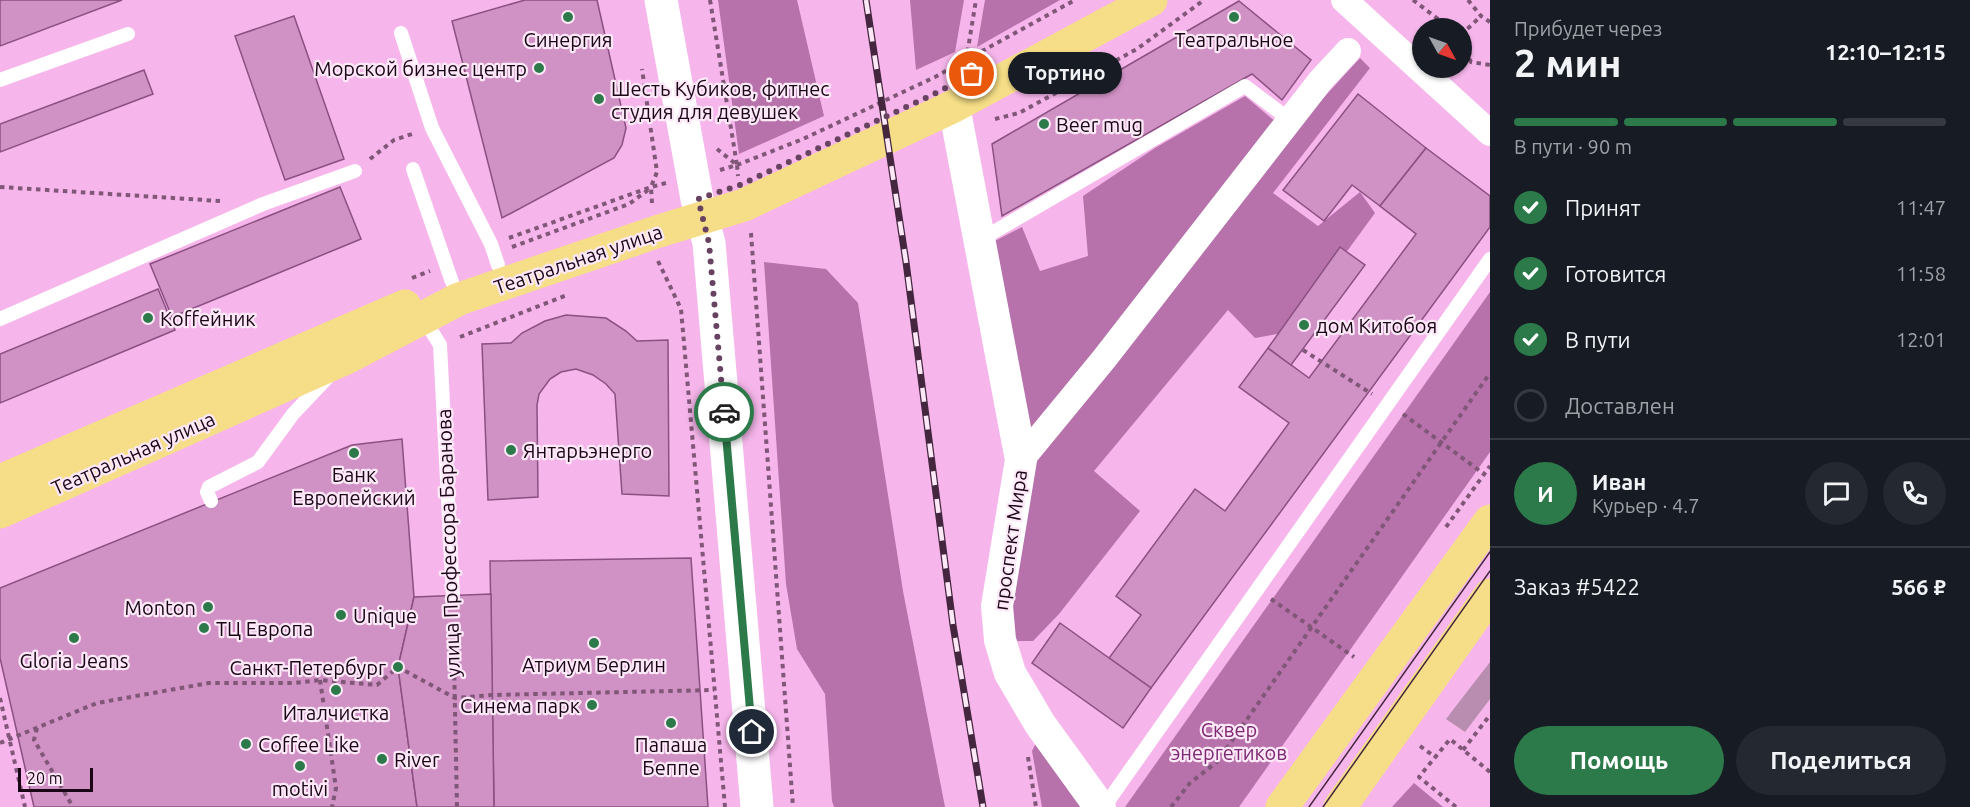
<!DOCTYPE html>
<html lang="ru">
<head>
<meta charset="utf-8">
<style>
	:root { --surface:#171b24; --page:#242831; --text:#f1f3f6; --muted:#9ea1a6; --line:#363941; --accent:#2c7a4a }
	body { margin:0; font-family:Ubuntu,sans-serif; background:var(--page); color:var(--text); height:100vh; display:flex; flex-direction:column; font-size:22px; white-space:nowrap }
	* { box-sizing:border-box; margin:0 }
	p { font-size:20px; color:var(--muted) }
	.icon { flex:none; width:33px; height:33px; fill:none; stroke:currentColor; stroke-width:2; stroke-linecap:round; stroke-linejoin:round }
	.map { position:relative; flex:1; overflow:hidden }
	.panel { display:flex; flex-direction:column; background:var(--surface); width:480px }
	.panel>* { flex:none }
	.needle { width:39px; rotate:130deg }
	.tools { position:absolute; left:1412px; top:18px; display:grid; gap:12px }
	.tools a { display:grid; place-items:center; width:60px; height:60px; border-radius:50%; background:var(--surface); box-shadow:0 2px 4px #0004; font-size:30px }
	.scale { position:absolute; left:18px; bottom:15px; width:75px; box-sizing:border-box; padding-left:6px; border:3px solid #1a0517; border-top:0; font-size:16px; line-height:21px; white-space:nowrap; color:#1a0517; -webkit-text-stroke:4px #fde8f8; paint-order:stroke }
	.pin { position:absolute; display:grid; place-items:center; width:51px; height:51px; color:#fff; margin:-26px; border:3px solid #fff; border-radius:50%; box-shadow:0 2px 6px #0007 }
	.courier { position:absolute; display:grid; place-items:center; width:60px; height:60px; margin:-30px; border:4px solid #2c7a4a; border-radius:50%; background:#fff; color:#222; box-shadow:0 2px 8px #0007 }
	.bubble { position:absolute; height:42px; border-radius:21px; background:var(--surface); box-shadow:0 2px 4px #0004; font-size:20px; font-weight:700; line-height:42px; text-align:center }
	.overview em { font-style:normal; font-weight:700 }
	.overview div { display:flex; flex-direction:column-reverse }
	.overview { display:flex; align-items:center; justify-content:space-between; height:102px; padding:0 24px }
	h1 { font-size:39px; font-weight:700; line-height:45px }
	.bar { display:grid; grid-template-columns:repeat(4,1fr); gap:9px 6px; align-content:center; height:72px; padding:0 24px }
	.bar i { height:8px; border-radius:4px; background:var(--line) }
	.bar .active { background:var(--accent) }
	.bar p { grid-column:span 4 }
	.line { display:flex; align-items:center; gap:15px; padding:0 24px; border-top:2px solid var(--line) }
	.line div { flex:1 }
	.round { display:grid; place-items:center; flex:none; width:63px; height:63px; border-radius:32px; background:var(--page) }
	ol { padding:0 24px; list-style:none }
	li { display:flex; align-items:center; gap:18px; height:66px }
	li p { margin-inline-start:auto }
	li .icon { padding:6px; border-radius:50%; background:var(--accent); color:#fff; stroke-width:4 }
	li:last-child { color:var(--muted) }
	li i { width:33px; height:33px; border:3px solid var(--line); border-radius:50% }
	.button { display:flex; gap:12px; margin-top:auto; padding:12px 24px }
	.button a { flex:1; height:69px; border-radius:36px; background:var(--accent); color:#fff; font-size:24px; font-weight:700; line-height:69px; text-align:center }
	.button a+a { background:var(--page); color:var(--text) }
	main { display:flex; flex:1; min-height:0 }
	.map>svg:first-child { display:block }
</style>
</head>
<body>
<main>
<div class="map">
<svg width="1490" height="807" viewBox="0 0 1490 807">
	<rect width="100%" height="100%" fill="#f7b6eb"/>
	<!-- green -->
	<path fill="#b88db0" d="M1490,662v37l-25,33 -19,-13z"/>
	<!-- forest -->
	<g fill="#b771ab">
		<path d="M718,0h79l27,116 -85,38z"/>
		<path d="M910,0h54l-9,52 -39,18z"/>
		<path d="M985,0h75l-83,47z"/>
		<path d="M1360,58l10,10 -97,125 45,33 42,-34 15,21 -87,119 -33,6 -27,-28 -134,161 46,40 -81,103 -26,27h-25l23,-176 263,-335z"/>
		<path d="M1245,96l31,26 -247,318 -42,-195 35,-18 18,44 48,-15 -5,-60 72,-48z"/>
		<path d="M764,262l62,7 32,34 45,288 42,216h-111l-2,-6 -7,-107 -28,-45 -11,-65z"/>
		<path d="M1490,292v160l-251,355h-114z"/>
		<path d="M1039,737l50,70h-47l-10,-56z"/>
		<path d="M1414,783l29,24h-51z"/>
	</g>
	<!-- building -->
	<g fill="#d091c4" stroke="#8a5080" stroke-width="1.5">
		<path d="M0,0h122l-122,46z"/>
		<path d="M525,0h72l29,128 -4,17 -8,13 -112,60 -50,-197z"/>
		<path d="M1239,1l72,59 -29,40 -30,-26 -250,142 -10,-72z"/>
		<path d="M294,16l50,143 -59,21 -50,-144z"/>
		<path d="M144,70l9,24 -153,58v-28z"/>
		<path d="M1358,94l68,54 -46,58 -28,-21 -28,36 -41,-31z"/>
		<path d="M1426,148l64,48v31l-339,461 -42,-30 32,-43 -25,-19 79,-107 30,22 64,-88 -50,-36 29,-39 41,30 107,-144 -36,-28z"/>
		<path d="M340,187l21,52 -189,78 -22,-53z"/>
		<path d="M1340,247l25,18 -74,100 -23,-17z"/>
		<path d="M158,289l17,41 -175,73v-49z"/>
		<path d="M566,315l40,3 20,13 11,10 31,-1 1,156 -47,-2 -7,-100 -9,-10 -13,-9 -17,-6 -15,3 -11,7 -11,15 -2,11 1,92 -50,3 -6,-156 29,-1 11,-10 23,-12z"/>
		<path d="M402,439l12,158 -16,70 19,140h-383l-34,-149v-70l352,-143z"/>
		<path d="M691,558l17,249h-214l-4,-246z"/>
		<path d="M491,594l3,213h-77l-19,-140 16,-70z"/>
		<path d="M1060,623l91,65 -28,40 -91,-65z"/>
	</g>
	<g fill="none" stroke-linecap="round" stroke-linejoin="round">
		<!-- path -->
		<g stroke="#805779" stroke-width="4" stroke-dasharray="4.5 4.5" stroke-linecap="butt">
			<path d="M710,0l27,165"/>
			<path d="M1413,0l37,28"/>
			<path d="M1468,0l13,16 9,6"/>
			<path d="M1461,35l20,-19"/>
			<path d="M1461,43l10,19 19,3"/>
			<path d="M966,61l10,-61"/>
			<path d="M995,119l24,-6 118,-64 67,-49"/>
			<path d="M717,149l20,16"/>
			<path d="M370,159l24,-19 21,-7"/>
			<path d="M737,165l66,-26 132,-62 140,-77"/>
			<path d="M720,170l17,-5 1,11"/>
			<path d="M0,187l220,14"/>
			<path d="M652,203l-1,-16 15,-4"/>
			<path d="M751,233l42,574"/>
			<path d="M509,238l142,-51 6,-15 -15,-103"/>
			<path d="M512,247l117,-43 19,-14"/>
			<path d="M658,261l23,48 44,498"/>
			<path d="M412,278l18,-7"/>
			<path d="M460,337l107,-42"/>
			<path d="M1303,350l69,44"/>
			<path d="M1403,414l81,60"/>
			<path d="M1446,527l44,-61"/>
			<path d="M1271,599l83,58"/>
			<path d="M453,613l4,194"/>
			<path d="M320,680l16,108 -4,19"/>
			<path d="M0,698l25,109"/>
			<path d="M37,728l-3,12 39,67"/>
			<path d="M0,743l97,-40 112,-20h85l26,-3 57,5 21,-18 57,31 37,-3 222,-5"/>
			<path d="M1420,746l15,11"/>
			<path d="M1463,750l27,-35"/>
			<path d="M1028,757l8,50"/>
			<path d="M1171,807l19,-24 27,-21 273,-389"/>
			<path d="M1456,807l-37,-30 31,-38 40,33"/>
		</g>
		<!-- service -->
		<g stroke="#fff" stroke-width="14">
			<path d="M401,33l31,95 59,116 7,21"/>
			<path d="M0,80l128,-46"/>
			<path d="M413,169l39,113"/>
			<path d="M980,240l265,-154 45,34"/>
			<path d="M0,319l263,-115 92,-33"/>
			<path d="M424,319l16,26 13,251"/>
			<path d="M211,501l-4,-9 2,-5 49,-25 35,-48 35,-37"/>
			<path d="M1104,807l386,-548"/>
		</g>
		<!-- minor -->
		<g stroke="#fff" stroke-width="26">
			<path d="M1344,0l146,133"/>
			<path d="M1021,460l83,-101 217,-279 27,-29"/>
		</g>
		<!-- tertiary -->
		<path stroke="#fff" stroke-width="32" d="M954,106l67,354 -24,146 3,34 10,33 30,51 60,83"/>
		<!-- secondary -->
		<path stroke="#fff" stroke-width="33" d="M661,0l36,199 12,44 48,564"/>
		<!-- primary -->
		<g stroke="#f5de87" stroke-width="33">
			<path d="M0,481l405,-175"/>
			<path d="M0,512l344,-153 115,-60 197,-67 88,-27 210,-99 197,-106"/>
			<path d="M1282,807l208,-286"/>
			<path d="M1340,807l150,-212"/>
		</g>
		<!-- tram -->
		<g stroke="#44273f" stroke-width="1.5">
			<path d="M1309,807l181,-255"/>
			<path d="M1323,807l167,-236"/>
		</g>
		<!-- rail casing -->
		<g stroke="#44273f" stroke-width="7">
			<path id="rail" d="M866,0l40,262 47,363 30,182"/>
		</g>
		<!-- rail -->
		<use href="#rail" stroke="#fde8f8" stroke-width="4.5" stroke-dasharray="14" stroke-linecap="butt"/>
	</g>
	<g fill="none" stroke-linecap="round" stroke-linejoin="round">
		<!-- done -->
		<path stroke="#674361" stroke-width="6" stroke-dasharray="0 10.8" d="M724,412l-15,-169 -11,-44 42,-14 194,-91 38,-20"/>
		<!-- route -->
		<path stroke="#2c7a4a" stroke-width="8" d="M724,412l28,320"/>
	</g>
	<!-- markers -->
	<g fill="#2c7a4a" stroke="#fde8f8" stroke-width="2">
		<circle cx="568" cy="17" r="6"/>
		<circle cx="1234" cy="17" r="6"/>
		<circle cx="539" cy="68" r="6"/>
		<circle cx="599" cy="99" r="6"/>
		<circle cx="1044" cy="124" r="6"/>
		<circle cx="148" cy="318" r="6"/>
		<circle cx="1304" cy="325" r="6"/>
		<circle cx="511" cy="450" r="6"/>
		<circle cx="354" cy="453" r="6"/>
		<circle cx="208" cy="607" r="6"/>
		<circle cx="341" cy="615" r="6"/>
		<circle cx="204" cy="628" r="6"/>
		<circle cx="74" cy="638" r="6"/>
		<circle cx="594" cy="643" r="6"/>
		<circle cx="398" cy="667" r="6"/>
		<circle cx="336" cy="690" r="6"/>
		<circle cx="592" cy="705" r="6"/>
		<circle cx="671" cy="723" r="6"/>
		<circle cx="246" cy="744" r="6"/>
		<circle cx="382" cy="759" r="6"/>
		<circle cx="300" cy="766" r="6"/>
	</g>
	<g text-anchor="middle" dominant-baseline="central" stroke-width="4.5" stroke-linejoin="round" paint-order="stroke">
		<!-- poi labels -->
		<g font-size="20" fill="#1a0517" stroke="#fde8f8" text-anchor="start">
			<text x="568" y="39" text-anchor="middle">Синергия</text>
			<text x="1234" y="39" text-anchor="middle">Театральное</text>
			<text x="527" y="68" text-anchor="end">Морской бизнес центр</text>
			<text x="611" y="88">Шесть Кубиков, фитнес<tspan x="611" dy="23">студия для девушек</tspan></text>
			<text x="1056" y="124">Beer mug</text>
			<text x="160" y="318">Коffейник</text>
			<text x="1316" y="325">дом Китобоя</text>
			<text x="523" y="450">Янтарьэнерго</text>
			<text x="354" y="474" text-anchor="middle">Банк<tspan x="354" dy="23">Европейский</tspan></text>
			<text x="196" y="607" text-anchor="end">Monton</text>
			<text x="353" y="615">Unique</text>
			<text x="216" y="628">ТЦ Европа</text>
			<text x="74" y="660" text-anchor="middle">Gloria Jeans</text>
			<text x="594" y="664" text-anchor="middle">Атриум Берлин</text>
			<text x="386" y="667" text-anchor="end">Санкт-Петербург</text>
			<text x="580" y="705" text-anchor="end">Синема парк</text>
			<text x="336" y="712" text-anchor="middle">Италчистка</text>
			<text x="258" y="744">Coffee Like</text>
			<text x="671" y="744" text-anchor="middle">Папаша<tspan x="671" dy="23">Беппе</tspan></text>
			<text x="394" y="759">River</text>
			<text x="300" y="788" text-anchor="middle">motivi</text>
		</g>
		<!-- street labels -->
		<g font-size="20" fill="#1a0517" stroke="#fde8f8">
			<text transform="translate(578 259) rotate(-19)">Театральная улица</text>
			<text transform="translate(133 453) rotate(-24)">Театральная улица</text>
			<text transform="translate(1010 540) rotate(-82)">проспект Мира</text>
			<text transform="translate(448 543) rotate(-92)">улица Профессора Баранова</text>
		</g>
		<!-- park labels -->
		<g font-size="20" fill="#7d2872" stroke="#fde8f8">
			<text x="1229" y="729">Сквер<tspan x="1229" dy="23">энергетиков</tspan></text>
		</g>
	</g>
</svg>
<div class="tools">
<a><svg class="needle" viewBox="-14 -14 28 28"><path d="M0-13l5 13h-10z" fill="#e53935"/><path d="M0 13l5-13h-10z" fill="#9ea1a6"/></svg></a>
</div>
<div class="scale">20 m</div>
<div class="pin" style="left:972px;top:74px;background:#ea580c"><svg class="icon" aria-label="bag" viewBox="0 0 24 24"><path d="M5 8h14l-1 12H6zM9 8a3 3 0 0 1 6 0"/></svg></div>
<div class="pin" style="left:752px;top:732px;background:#1f2937"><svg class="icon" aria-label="home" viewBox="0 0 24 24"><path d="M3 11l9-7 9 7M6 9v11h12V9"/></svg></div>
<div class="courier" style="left:724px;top:412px"><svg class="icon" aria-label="car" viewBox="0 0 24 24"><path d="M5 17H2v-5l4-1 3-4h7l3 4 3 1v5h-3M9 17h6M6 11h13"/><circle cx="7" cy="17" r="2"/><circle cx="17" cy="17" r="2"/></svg></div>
<div class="bubble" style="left:1008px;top:52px;width:114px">Тортино</div>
</div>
<section class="panel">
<div class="overview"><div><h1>2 мин</h1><p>Прибудет через</p></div><em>12:10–12:15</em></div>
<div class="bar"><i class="active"></i><i class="active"></i><i class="active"></i><i></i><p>В пути · 90 m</p></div>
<ol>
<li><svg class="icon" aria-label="check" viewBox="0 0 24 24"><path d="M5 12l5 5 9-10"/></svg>Принят<p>11:47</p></li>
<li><svg class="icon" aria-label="check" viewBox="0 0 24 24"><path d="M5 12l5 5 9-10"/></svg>Готовится<p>11:58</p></li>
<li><svg class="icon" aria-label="check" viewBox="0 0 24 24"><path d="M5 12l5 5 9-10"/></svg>В пути<p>12:01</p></li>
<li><i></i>Доставлен</li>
</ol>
<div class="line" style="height:108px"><b class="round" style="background:var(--accent);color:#fff">И</b><div><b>Иван</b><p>Курьер · 4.7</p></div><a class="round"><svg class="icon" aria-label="chat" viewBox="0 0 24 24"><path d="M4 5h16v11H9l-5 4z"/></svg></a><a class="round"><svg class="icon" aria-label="phone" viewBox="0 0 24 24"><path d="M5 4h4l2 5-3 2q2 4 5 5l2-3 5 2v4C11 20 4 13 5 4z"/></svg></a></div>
<div class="line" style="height:78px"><div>Заказ #5422</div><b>566 ₽</b></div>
<div class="button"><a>Помощь</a><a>Поделиться</a></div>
</section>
</main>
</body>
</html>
